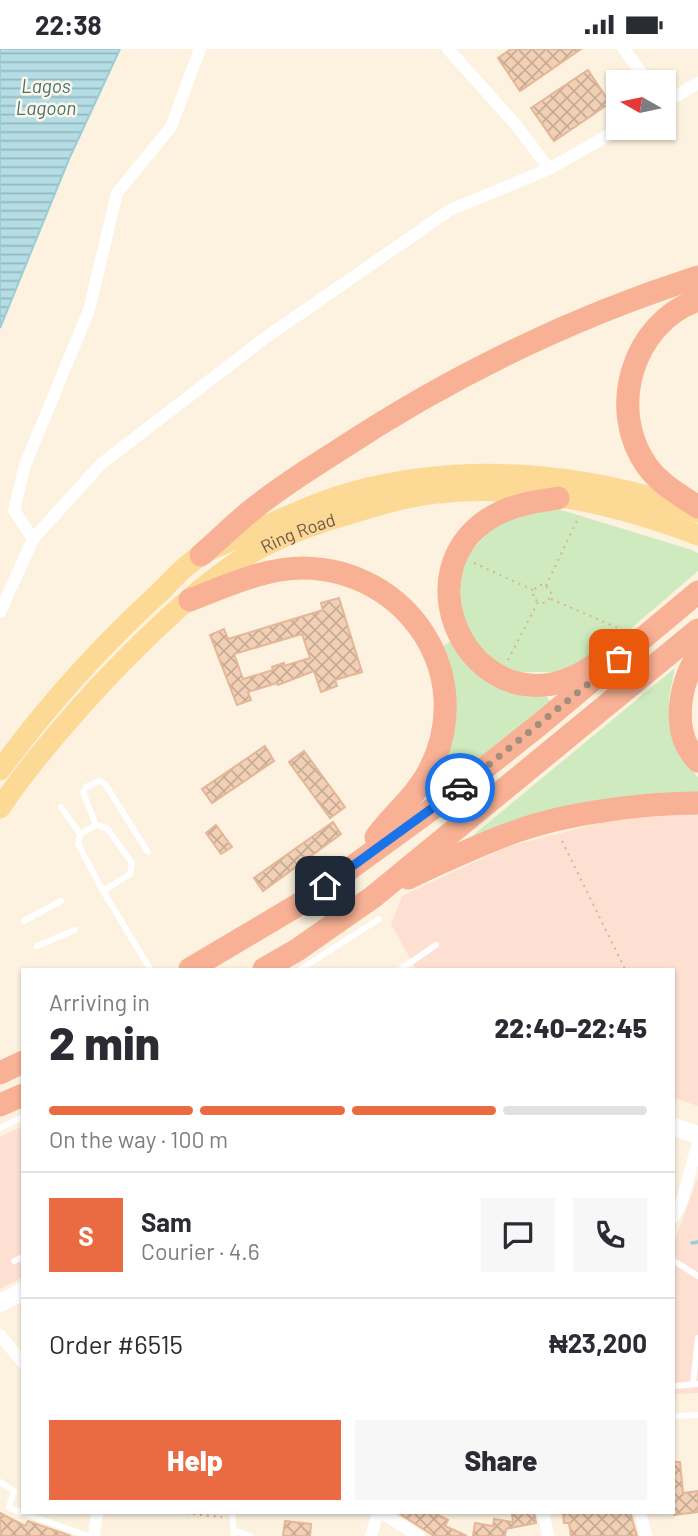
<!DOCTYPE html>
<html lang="en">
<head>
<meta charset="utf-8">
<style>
	:root { --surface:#fff; --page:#f7f7f7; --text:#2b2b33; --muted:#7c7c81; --line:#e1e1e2; --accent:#ea6a41 }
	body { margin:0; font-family:Barlow,sans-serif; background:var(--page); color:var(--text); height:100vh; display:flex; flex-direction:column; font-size:26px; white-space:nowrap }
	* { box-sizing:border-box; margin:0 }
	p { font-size:23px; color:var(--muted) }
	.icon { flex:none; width:38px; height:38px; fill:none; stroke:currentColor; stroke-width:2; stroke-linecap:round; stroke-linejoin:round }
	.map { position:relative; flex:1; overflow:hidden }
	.sheet { position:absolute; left:21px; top:919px; width:654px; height:546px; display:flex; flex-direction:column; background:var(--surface); border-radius:0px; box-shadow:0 2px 5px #0004 }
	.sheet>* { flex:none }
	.needle { width:46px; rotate:279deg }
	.fabs { position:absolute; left:606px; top:21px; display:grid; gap:14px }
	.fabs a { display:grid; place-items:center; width:70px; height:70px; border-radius:0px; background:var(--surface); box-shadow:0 2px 5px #0004; font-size:35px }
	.pin { position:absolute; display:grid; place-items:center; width:60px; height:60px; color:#fff; margin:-30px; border-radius:14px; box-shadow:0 4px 10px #0006 }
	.courier { position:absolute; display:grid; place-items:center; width:70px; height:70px; margin:-35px; border:5px solid #1a73e8; border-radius:50%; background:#fff; color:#222; box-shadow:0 2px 9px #0007 }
	.overview em { font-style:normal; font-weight:800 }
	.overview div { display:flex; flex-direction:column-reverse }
	.overview { display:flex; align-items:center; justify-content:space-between; height:119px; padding:0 28px }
	h1 { font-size:46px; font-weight:800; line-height:52px }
	.bar { display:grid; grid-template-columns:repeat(4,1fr); gap:10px 7px; align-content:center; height:84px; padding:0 28px }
	.bar i { height:9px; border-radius:5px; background:var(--line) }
	.bar .active { background:var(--accent) }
	.bar p { grid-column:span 4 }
	.line { display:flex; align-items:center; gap:18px; padding:0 28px; border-top:2px solid var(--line) }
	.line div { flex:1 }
	.round { display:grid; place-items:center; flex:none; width:74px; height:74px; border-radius:0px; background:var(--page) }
	.primary-button { display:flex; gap:14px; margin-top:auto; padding:14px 28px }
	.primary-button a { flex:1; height:80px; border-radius:0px; background:var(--accent); color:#fff; font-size:28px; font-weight:800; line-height:80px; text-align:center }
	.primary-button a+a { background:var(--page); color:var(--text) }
	.status { display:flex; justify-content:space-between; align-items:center; height:49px; padding:0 35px; background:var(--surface); direction:ltr }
	.status svg { height:19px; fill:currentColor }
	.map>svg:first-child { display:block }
</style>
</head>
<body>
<div class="status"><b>22:38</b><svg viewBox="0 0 49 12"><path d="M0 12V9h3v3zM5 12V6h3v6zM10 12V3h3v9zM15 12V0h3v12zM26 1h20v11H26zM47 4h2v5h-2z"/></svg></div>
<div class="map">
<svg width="698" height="1487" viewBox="0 0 698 1487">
	<defs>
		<pattern id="water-rules" width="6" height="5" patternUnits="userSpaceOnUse" patternTransform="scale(1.75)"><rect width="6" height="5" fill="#b4dde6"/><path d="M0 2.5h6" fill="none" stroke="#97b6bc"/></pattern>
		<pattern id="building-cross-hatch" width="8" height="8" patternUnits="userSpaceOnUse" patternTransform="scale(1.75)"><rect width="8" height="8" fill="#f2d0b6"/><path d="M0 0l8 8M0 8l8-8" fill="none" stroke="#c8ac96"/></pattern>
	</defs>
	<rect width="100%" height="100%" fill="#fcf2df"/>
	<!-- commercial -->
	<g fill="#fde0d2">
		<path d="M687,762l11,1v294l-24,-8v-129h-258l-25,-45 11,-28 105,-49 100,-26z"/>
		<path d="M23,1077v151l-23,12v-152z"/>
		<path d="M698,1128v216l-24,1v-151z"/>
	</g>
	<!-- green -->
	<g fill="#cfeabe">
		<path d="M555,459l137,42 6,3v18l-92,79 -19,13 -22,9h-47l-13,-5 -18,-12 -15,-18 -10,-22 -2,-36 7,-23 31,-35z"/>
		<path d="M452,592c18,38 54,53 94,55l6,7 -118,97 -4,-5c28,-46 34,-99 13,-149z"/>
		<path d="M675,619l-6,30 2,26 16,40 11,13v21l-169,20 -58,19z"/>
	</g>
	<!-- water -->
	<path fill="url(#water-rules)" stroke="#9acdd8" stroke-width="2" d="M0,0h120l-51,110 -69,169z"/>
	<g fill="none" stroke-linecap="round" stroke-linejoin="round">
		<!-- stream -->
		<path stroke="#9acdd8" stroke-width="3.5" d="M692,1194l6,-1"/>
	</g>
	<!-- building -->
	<g fill="url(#building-cross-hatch)" stroke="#e5b697" stroke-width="2" fill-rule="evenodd">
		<path d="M511,0h70l-61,42 -22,-33z"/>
		<path d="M588,21l22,33 -56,38 -23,-33z"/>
		<path d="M339,549l23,74 -27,8 2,6 -16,6 -7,-21 -36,14 -1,-2 -29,9 3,8 -14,5 -27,-70 14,-6 4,10 95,-29 -2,-7zM302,585l8,24 -26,8v-3l-12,4 1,3 -30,9 -9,-25z"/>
		<path d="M265,697l9,15 -62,42 -10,-14z"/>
		<path d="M304,702l41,56 -15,11 -41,-56z"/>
		<path d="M333,773l8,12 -78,57 -9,-13z"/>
		<path d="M216,776l16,22 -11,7 -15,-21z"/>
		<path d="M674,1413h6l3,31 15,-2v21l-24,3z"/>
		<path d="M397,1463h35l16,8 -3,6 22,10h-33z"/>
		<path d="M521,1463h13l2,11 -30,6 -1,7h-32l2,-13 18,3 1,-7 19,3 -1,-8z"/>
		<path d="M563,1463h67l7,24h-66l-2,-13h-5z"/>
		<path d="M0,1464l25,13 3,-5 43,15h-71z"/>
		<path d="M285,1472l26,3 -1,12h-27z"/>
	</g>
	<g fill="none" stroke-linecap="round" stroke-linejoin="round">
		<!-- path -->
		<g stroke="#d7b39a" stroke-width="2" stroke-dasharray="2 5" stroke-linecap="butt">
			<path d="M474,514l59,27"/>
			<path d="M546,537l33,-70"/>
			<path d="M551,550l67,29"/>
			<path d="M508,611l30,-58 7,1 5,-5 1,-7 -6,-6h-6l-5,5 -1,7 5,5"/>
			<path d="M562,792l63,128"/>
			<path d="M172,1463l50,5"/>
		</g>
		<!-- lane -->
		<g stroke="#fff" stroke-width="6">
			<path d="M61,758l19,27"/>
			<path d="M96,776l-13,-33 3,-5 13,-6 6,3 43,68"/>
			<path d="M103,842l27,-17 2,-11 -25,-35 -11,-3 -16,9 -2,10 25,47 47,78"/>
			<path d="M24,872l37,-20"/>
			<path d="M37,897l38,-16"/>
			<path d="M301,920l78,-50"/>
			<path d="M401,920l35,-24"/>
			<path d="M0,1079l23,-11"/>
			<path d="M14,1212l9,-4"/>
			<path d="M674,1212l24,15"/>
			<path d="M693,1335l5,-46"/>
			<path d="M674,1337l24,-2"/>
			<path d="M674,1367l24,-1"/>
			<path d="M0,1433l14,9 -5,16 3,2 76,27"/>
			<path d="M232,1463l2,24"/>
			<path d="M235,1482l15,5"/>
		</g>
		<!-- street -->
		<g stroke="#fff" stroke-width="12">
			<path d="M448,0l69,77 32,43"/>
			<path d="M624,0l24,33"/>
			<path d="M663,55l35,-21"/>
			<path d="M33,490l-19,-29 11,-45 64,-155 28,-117 54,-66 29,-78"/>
			<path d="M0,563l33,-73 68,-75 164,-126 185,-128 99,-41 72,-41"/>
			<path d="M674,1168l8,-16 16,-59"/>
			<path d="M0,1286l23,28"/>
			<path d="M380,1463l39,24"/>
			<path d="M543,1463l5,24"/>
			<path d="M640,1463l6,24"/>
			<path d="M94,1487l3,-24"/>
			<path d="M371,1487l7,-24"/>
		</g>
		<!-- secondary -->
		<g stroke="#fff" stroke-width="18">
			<path d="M674,1078l24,8"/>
			<path d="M0,1254l23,-12"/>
		</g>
		<!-- primary -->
		<g stroke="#fdd996" stroke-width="21">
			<path d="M0,721c47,-64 101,-124 159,-177 13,-13 27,-29 44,-39 16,-9 35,-16 53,-24 30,-13 61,-28 93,-37 115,-32 237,-21 348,19"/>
			<path id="s1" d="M0,759c30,-45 67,-87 104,-127 39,-41 91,-92 139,-123 31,-19 68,-33 103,-43 29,-9 61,-19 92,-22 88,-10 179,11 260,42"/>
		</g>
		<!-- highway -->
		<g stroke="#f8b194" stroke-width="23">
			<path d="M698,251c-66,23 -91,110 -51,166 13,18 33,29 51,41"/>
			<path d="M558,449c-19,3 -39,6 -57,14 -115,55 -20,236 96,151"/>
			<path d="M201,506c19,-16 36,-34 56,-49 25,-20 52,-37 79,-54 112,-74 234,-134 362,-175"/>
			<path d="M190,551c35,-14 75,-32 113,-32 104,1 176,107 126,203 -14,26 -36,43 -53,66"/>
			<path d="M698,606c-19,30 -28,78 0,106"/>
			<path d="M408,829c36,-17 72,-34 109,-47 50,-18 128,-28 181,-28"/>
			<path d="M190,920l118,-70 135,-98 96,-76 159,-133"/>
			<path d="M264,920l33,-19 76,-53 325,-267"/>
			<path d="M0,1024l23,-11"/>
			<path d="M0,1056l23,-10"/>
		</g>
	</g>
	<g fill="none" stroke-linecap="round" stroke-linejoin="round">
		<!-- done -->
		<path stroke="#a38d7c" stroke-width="7" stroke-dasharray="0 12.6" d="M460,739l159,-129"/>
		<!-- route -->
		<path stroke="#1a73e8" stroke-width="9" d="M325,837l135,-98"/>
	</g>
	<g text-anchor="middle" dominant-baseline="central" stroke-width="5" stroke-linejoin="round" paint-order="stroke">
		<!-- street labels -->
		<g font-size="18" fill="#735747" stroke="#fff6e6">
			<text stroke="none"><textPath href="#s1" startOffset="411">Ring Road</textPath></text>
		</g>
		<!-- water labels -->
		<g font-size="19" font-style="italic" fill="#3e7480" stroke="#fff6e6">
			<text x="46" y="36">Lagos<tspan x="46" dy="22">Lagoon</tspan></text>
		</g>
	</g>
</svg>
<div class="fabs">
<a><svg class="needle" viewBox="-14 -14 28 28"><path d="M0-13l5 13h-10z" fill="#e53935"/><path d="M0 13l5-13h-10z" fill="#7c7c81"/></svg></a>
</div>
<div class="pin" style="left:619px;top:610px;background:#ea580c"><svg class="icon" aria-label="bag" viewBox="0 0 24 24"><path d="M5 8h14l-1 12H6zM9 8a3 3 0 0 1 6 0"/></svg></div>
<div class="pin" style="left:325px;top:837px;background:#1f2937"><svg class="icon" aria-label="home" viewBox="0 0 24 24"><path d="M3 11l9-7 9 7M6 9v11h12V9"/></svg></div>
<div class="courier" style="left:460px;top:739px"><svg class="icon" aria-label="car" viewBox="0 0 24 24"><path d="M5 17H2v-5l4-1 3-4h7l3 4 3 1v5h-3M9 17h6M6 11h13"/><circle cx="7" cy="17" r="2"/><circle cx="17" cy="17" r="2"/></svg></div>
<section class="sheet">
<div class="overview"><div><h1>2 min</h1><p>Arriving in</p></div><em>22:40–22:45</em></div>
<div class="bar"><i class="active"></i><i class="active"></i><i class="active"></i><i></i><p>On the way · 100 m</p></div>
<div class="line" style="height:126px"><b class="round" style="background:var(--accent);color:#fff">S</b><div><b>Sam</b><p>Courier · 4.6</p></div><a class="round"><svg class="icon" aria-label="chat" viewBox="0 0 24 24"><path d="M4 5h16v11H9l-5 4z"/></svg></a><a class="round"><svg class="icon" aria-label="phone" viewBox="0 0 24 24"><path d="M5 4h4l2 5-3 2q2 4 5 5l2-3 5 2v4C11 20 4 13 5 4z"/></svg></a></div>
<div class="line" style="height:91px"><div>Order #6515</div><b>₦23,200</b></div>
<div class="primary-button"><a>Help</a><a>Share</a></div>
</section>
</div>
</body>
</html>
